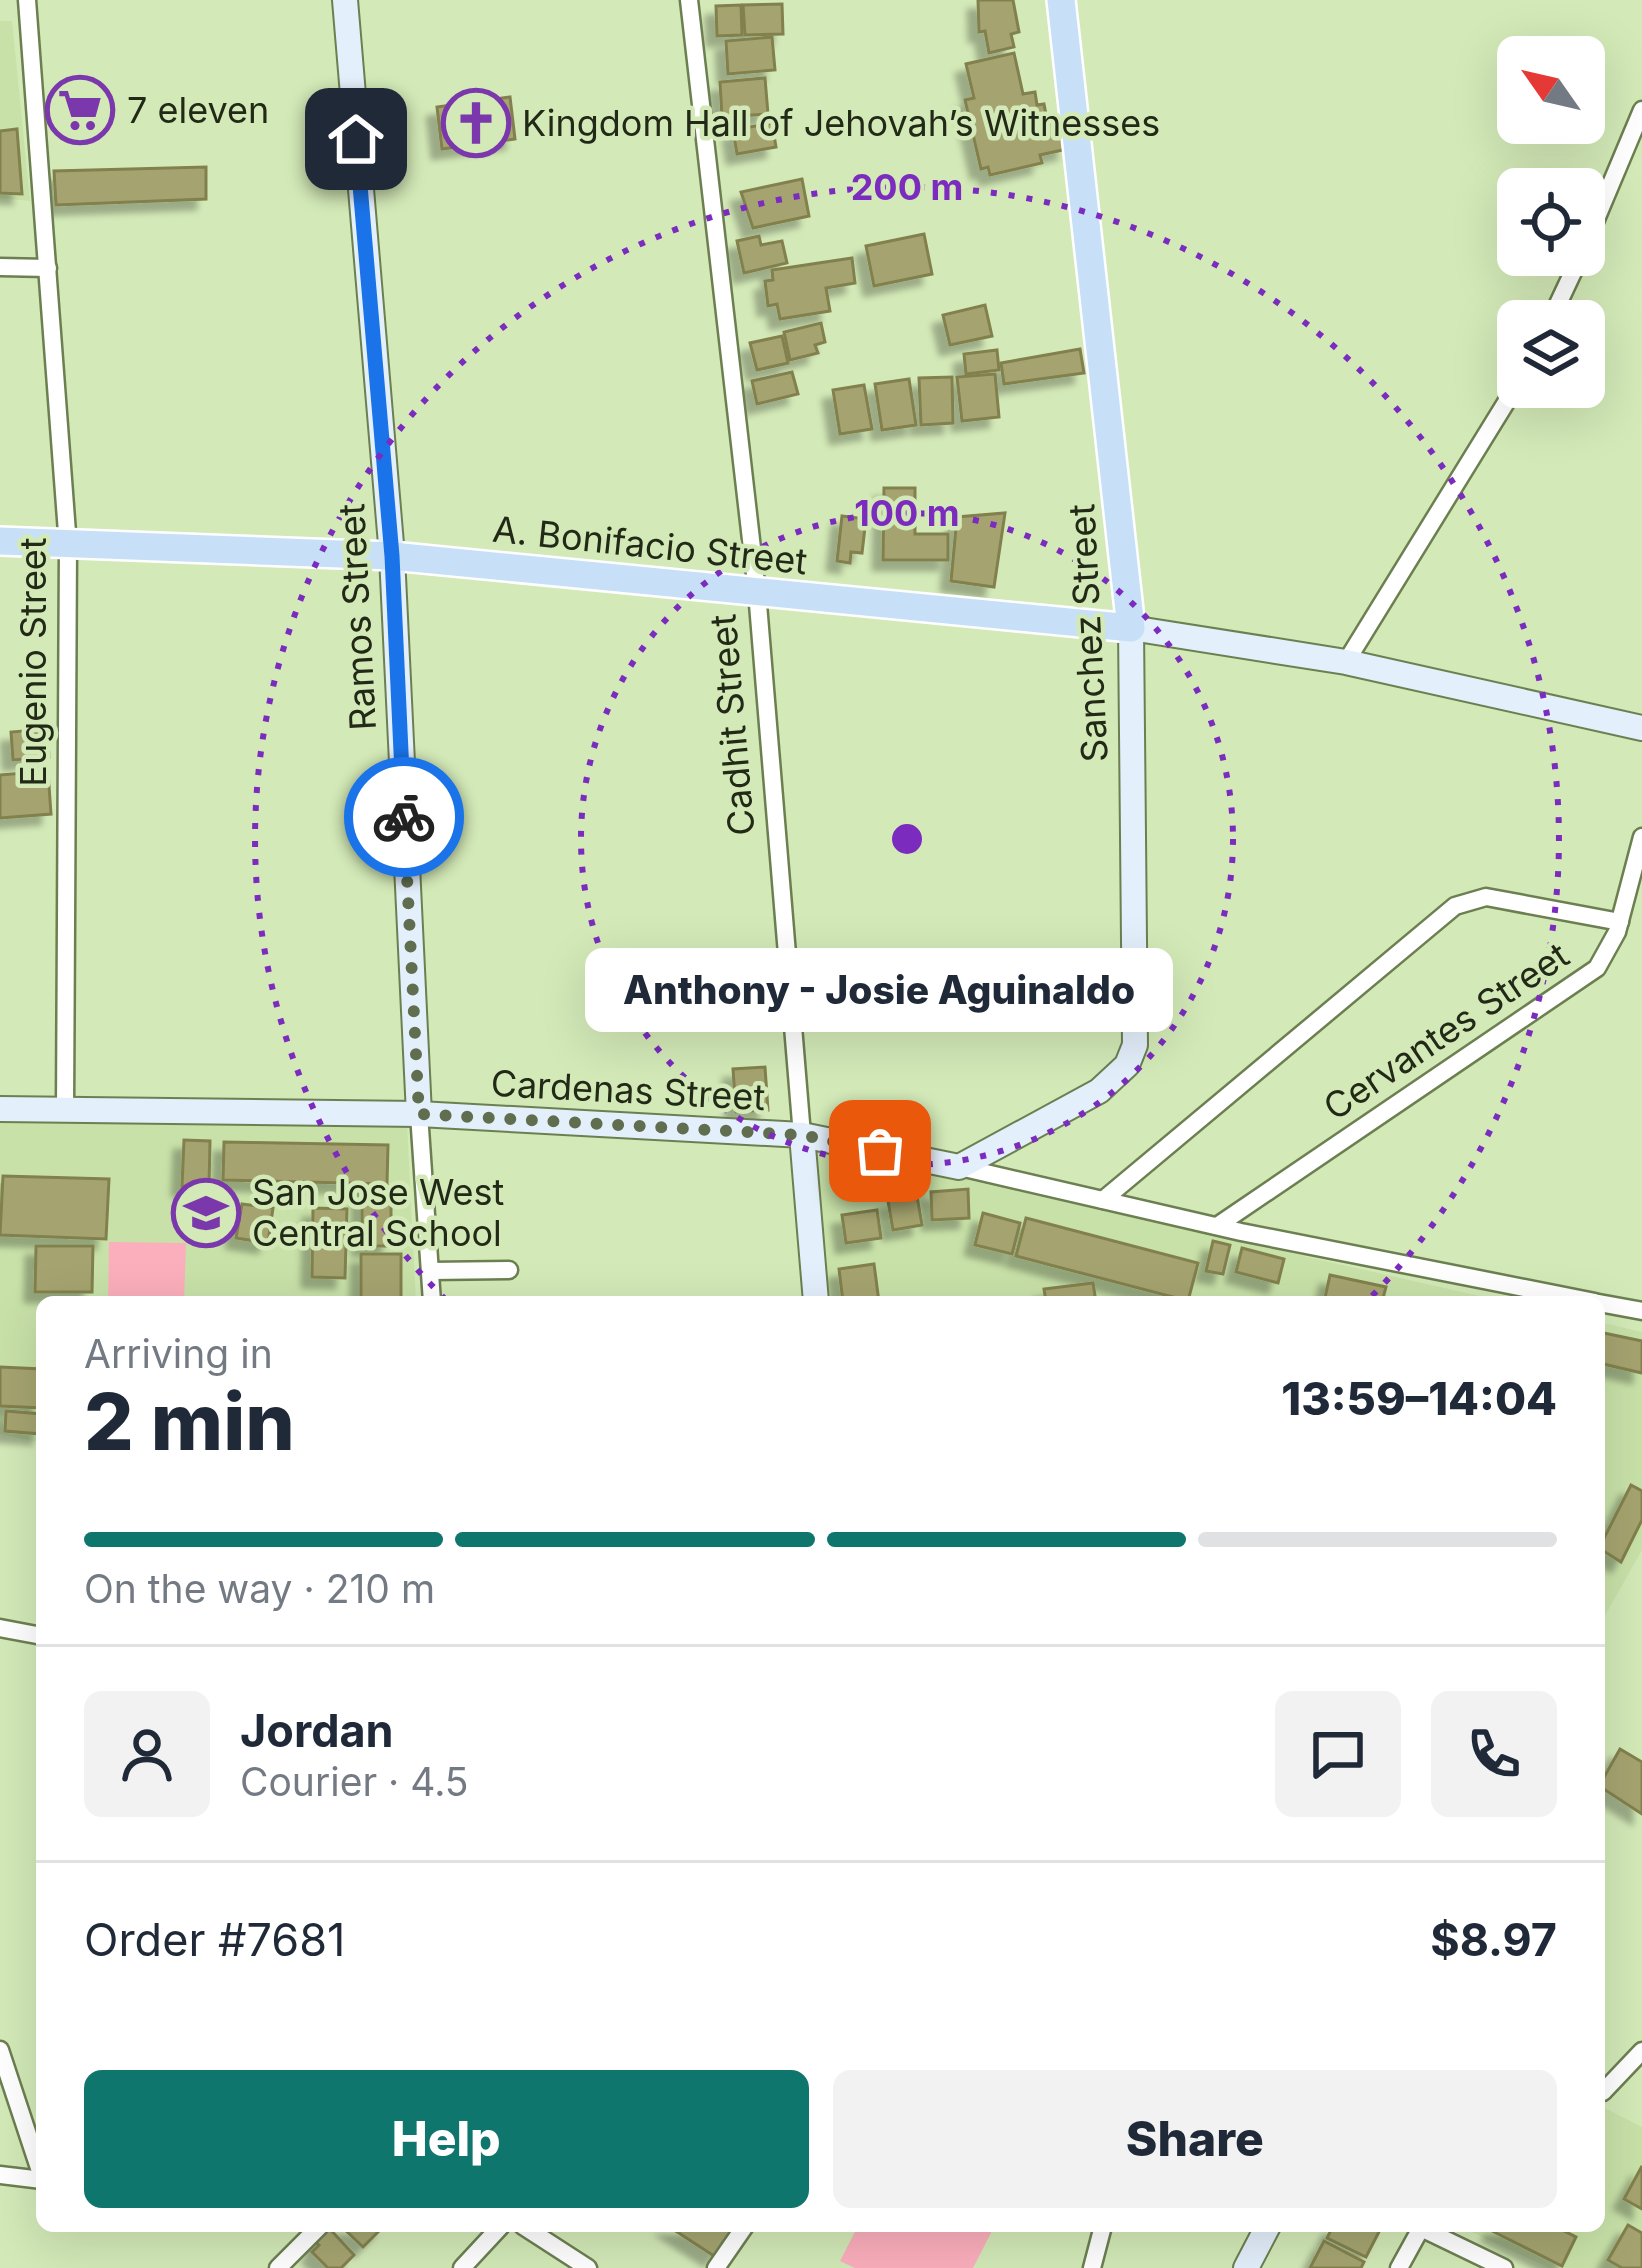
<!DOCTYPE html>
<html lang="en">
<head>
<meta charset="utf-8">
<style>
	:root { --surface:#fff; --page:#f2f2f3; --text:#1f2937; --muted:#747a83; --line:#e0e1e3; --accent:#0f766e }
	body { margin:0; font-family:Inter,sans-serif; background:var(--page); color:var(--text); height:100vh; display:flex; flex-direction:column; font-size:45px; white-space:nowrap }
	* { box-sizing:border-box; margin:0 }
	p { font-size:39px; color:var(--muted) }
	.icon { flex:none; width:66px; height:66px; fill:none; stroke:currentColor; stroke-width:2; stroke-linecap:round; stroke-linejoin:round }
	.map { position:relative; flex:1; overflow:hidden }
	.drawer { position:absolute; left:36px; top:1296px; width:1569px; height:936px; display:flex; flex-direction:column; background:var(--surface); border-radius:18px; box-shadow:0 12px 48px #0002 }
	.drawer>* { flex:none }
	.needle { width:78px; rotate:304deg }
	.tools { position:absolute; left:1497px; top:36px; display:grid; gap:24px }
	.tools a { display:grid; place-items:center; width:108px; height:108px; border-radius:18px; background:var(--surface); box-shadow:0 12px 48px #0002; font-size:60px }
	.pin { position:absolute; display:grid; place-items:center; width:102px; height:102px; color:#fff; margin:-51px; border-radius:24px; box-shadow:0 6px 18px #0006 }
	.courier { position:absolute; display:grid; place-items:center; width:120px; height:120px; margin:-60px; border:9px solid #1a73e8; border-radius:50%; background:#fff; color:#222; box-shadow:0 3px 15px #0007 }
	.bubble { position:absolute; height:84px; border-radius:18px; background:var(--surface); box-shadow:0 12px 48px #0002; font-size:39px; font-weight:800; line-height:84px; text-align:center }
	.head em { font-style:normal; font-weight:800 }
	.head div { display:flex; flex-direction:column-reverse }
	.head { display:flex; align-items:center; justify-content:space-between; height:204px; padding:0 48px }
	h1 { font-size:78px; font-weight:800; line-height:90px }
	.bar { display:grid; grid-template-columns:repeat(4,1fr); gap:18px 12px; align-content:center; height:144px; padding:0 48px }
	.bar i { height:15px; border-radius:9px; background:var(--line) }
	.bar .active { background:var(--accent) }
	.bar p { grid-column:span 4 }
	.line { display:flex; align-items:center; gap:30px; padding:0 48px; border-top:3px solid var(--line) }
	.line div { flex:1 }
	.round { display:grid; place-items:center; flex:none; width:126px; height:126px; border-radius:18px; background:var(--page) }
	.button { display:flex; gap:24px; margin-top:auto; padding:24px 48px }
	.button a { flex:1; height:138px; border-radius:18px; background:var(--accent); color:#fff; font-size:48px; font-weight:800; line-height:138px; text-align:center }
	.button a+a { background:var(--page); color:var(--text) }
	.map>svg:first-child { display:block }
</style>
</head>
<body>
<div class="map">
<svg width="1642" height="2268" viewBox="0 0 1642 2268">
	<defs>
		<filter id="shadow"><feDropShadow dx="-10" dy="10" stdDeviation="3" flood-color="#0004"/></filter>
	</defs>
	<rect width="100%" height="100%" fill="#d3e9b7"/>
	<!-- built -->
	<g fill="#c8e1a8">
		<path d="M0,21h12l18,180 -30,-3z"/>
		<path d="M0,1119l407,5 9,178h-374v141l-42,-9z"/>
		<path d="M812,1147l138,29 556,126h-683z"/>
		<path d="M1599,1322l43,10v218l-43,76z"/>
		<path d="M1599,2105l43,22v141h-93l-90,-42h140z"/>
	</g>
	<!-- green -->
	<g fill="#fbaebc">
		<path d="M109,1242l77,1 -2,59h-76z"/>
		<path d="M858,2226h134l2,1 -21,41h-118l-15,-7z"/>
	</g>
	<!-- building -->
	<g fill="#a5a470" stroke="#82814e" stroke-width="3" filter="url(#shadow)">
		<path d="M978,0h35l6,32 -8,2 3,13 -25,6 -4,-22 -6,1z"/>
		<path d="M782,4l1,30 -38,1 -2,-30z"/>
		<path d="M741,5l1,30 -25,1 -1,-30z"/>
		<path d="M772,37l3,33 -47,4 -2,-33z"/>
		<path d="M1014,53l9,41 12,-2 2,13 7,-1 4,21 13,-4 6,28 -27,6 2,8 -52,12 -2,-8 -7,2 -16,-69 9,-2 -8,-34z"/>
		<path d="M765,78l3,36 -46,3 -2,-35z"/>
		<path d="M510,97l5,42 -73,10 -5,-42z"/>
		<path d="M772,123l4,24 -39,7 -4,-24z"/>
		<path d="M17,129l5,65 -22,-1v-62z"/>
		<path d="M206,167v32l-150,6 -2,-34z"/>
		<path d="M802,179l7,37 -56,12 -12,-36z"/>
		<path d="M924,234l8,40 -58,12 -8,-40z"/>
		<path d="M759,236l2,9 21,-4 5,22 -43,10 -7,-32z"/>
		<path d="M852,258l3,25 -29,5 4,23 -50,8 -3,-15 -9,2 -3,-25 8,-1 -1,-10z"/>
		<path d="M985,305l7,31 -42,9 -7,-30z"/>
		<path d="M821,323l4,19 -10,3 3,8 -28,7 -6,-28z"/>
		<path d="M782,336l6,27 -31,7 -7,-27z"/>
		<path d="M1080,349l4,24 -80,11 -3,-21z"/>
		<path d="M997,350l2,20 -33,4 -2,-20z"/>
		<path d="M792,372l6,22 -41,10 -5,-23z"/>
		<path d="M995,374l4,43 -37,4 -5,-44z"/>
		<path d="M952,377l1,46 -32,2 -2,-47z"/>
		<path d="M909,379l7,46 -34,5 -7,-46z"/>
		<path d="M864,385l8,44 -32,5 -7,-44z"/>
		<path d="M884,488h31v46h33v26h-65z"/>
		<path d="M1005,513l-11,74 -43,-6 6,-64z"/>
		<path d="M842,516l24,3 -4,34 -11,-1 -1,11 -13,-2z"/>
		<path d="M47,729l2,28 -36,3 -2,-28z"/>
		<path d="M48,771l3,43 -51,4v-43z"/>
		<path d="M765,1067l3,43 -32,2 -3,-43z"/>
		<path d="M184,1140l26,1 -1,46 -27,-1z"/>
		<path d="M224,1142l164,3 -1,39 -164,-4z"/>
		<path d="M3,1176l106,3 -3,60 -106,-4z"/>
		<rect x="362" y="1186" width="29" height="60"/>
		<path d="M968,1189l1,29 -37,2 -1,-28z"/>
		<path d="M917,1196l5,29 -29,5 -5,-29z"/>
		<path d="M242,1204l31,4 -5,35 -32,-5z"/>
		<path d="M313,1208l34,1 -2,69 -33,-1z"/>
		<path d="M877,1210l4,28 -35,5 -4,-28z"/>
		<path d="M983,1213l37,10 -8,31 -37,-9z"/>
		<path d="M1026,1218l172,45 -10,38 -172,-45z"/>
		<path d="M1213,1241l17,4 -7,29 -17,-3z"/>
		<path d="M36,1246h57l-1,46h-57z"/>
		<path d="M1242,1248l42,11 -6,24 -42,-11z"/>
		<rect x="361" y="1254" width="40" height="48"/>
		<path d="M874,1264l5,38h-36l-4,-33z"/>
		<path d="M1330,1275l56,12 -4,15h-58z"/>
		<path d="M1093,1283l3,19h-50l-2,-13z"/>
		<path d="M1599,1332l43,9v32l-43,-10z"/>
		<path d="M0,1367l42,2v39l-42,-2z"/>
		<path d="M6,1411l36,3v20l-37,-3z"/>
		<path d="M1631,1485l11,6v29l-21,42 -22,-14z"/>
		<path d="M1620,1749l22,13v52l-43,-28z"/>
		<path d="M1642,2166v43l-18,-10z"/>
		<path d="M1628,2225l14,8v35h-20l-14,-8z"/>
		<path d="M341,2226h43l-21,21z"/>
		<path d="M668,2226h69l-23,30z"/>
		<path d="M1333,2226h49l-16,31 -39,-19z"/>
		<path d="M1495,2226h59l22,11 -14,29 -70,-35z"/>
		<path d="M328,2227l26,28 -13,13h-13l-16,-16 7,-7 -5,-4z"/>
		<path d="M1324,2241l40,21 -3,6h-51z"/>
	</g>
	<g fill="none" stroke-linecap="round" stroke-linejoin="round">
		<!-- street casing -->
		<g stroke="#6c7f51" stroke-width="21">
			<g id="street">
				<path d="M27,0l41,546 -3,564"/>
				<path d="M689,0l68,592 45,543"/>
				<path d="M1584,248l58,-138"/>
				<path d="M0,267l48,1"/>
				<path d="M1550,321l31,-66"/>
				<path d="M1346,662l172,-279"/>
				<path d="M419,1114l13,188"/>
				<path d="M960,1167l281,65 354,70"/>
				<path d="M1103,1200l352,-294 31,-9 134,25"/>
				<path d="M1217,1226l380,-258 20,-36 25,-95"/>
				<path d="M430,1271l79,-1"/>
				<path d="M1599,1303l43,8"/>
				<path d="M0,1628l42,8"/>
				<path d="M0,2050l42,127"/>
				<path d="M1603,2092l39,-41"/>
				<path d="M0,2175l42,5"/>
				<path d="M523,2226l65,42"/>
				<path d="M1417,2226l87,42"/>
				<path d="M278,2268l42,-42"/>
				<path d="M462,2268l39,-42"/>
				<path d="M716,2268l29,-42"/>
				<path d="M1092,2268l11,-42"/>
				<path d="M1399,2268l22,-40"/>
			</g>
		</g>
		<!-- secondary casing -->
		<g stroke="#6c7f51" stroke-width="28">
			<g id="secondary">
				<path d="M345,0l47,556 27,558"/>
				<path d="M0,1109l419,5 383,21 157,32 140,-76 28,-26 8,-20 -4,-417 215,34 296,66"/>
				<path d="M802,1135l14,167"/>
				<path d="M1246,2268l22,-42"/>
			</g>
		</g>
		<!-- primary casing -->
		<g stroke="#fff" stroke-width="32">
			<path id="primary" d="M0,541l392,15 739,72 -70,-628"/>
		</g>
		<!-- street -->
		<use href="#street" stroke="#fff" stroke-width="16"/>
		<!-- secondary -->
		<use href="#secondary" stroke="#e3effb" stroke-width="24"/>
		<!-- primary -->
		<use href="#primary" stroke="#c7e0f7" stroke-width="27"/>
	</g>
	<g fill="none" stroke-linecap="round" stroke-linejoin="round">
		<!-- done -->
		<path stroke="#606d4f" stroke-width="12" stroke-dasharray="0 21.6" d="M404,817l15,297 383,21 78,16"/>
		<!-- route -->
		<path stroke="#1a73e8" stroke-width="15" d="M356,139l36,417 12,261"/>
	</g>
	<!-- distance rings -->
	<g fill="none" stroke="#7b2cbf" stroke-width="6" stroke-dasharray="6 12">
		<circle cx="907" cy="839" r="326"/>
		<path d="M446 1300A652 652 0 1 1 1368 1300"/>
	</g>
	<!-- icons -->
	<defs>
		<g id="supermarket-ring" transform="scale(3.45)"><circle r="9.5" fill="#d3e9b7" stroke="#7a38ac" stroke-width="1.5"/><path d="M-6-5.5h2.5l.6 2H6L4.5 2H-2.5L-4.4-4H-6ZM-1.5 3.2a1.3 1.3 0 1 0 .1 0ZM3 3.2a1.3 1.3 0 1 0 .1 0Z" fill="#7a38ac"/></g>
		<g id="church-ring" transform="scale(3.45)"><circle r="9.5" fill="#d3e9b7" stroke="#7a38ac" stroke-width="1.5"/><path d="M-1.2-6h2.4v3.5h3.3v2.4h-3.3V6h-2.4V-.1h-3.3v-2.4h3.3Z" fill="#7a38ac"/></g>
		<g id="school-ring" transform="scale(3.45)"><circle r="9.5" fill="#d3e9b7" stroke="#7a38ac" stroke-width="1.5"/><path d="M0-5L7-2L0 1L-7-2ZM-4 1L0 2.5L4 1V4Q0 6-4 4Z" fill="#7a38ac"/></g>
	</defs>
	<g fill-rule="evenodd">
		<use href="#supermarket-ring" x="80" y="110"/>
		<use href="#church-ring" x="476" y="123"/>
		<use href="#school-ring" x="206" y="1213"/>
	</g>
	<g text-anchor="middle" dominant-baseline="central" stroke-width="9" stroke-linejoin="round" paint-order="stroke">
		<!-- poi labels -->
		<g font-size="36" fill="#222a17" stroke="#d3e9b7" text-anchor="start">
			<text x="127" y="110">7 eleven</text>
			<text x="522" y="123">Kingdom Hall of Jehovah’s Witnesses</text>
			<text x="252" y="1192">San Jose West<tspan x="252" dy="41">Central School</tspan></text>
		</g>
		<!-- street labels -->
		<g font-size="36" fill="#222a17" stroke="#d3e9b7">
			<text transform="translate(650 545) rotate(6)">A. Bonifacio Street</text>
			<text transform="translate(357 617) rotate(-93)">Ramos Street</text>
			<text transform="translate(1088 633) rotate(-93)">Sanchez Street</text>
			<text transform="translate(33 662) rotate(-90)">Eugenio Street</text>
			<text transform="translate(732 725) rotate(-95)">Cadhit Street</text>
			<text transform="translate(1446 1031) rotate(-34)">Cervantes Street</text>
			<text transform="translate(628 1090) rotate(3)">Cardenas Street</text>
		</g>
	</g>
	<circle cx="907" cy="839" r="18" fill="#7b2cbf" stroke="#d3e9b7" stroke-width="6"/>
	<g font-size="36" text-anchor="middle" font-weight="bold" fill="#7b2cbf" stroke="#d3e9b7" stroke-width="9" stroke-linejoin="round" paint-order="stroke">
		<text x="907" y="200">200 m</text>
		<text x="907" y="526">100 m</text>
	</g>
</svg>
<div class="tools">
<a><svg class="needle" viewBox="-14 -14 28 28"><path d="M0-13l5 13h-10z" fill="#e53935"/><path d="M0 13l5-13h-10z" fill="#747a83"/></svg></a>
<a><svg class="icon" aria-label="locate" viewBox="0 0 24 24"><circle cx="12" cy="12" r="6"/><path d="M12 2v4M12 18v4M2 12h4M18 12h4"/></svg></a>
<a><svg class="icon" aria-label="layers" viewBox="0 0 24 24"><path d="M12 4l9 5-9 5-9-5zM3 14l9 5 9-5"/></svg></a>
</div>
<div class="pin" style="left:880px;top:1151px;background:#ea580c"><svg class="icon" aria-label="bag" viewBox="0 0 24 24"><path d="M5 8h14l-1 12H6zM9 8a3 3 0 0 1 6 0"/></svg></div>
<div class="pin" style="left:356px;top:139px;background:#1f2937"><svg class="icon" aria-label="home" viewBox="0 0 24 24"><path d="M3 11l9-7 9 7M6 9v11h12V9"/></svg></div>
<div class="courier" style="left:404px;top:817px"><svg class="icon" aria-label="bike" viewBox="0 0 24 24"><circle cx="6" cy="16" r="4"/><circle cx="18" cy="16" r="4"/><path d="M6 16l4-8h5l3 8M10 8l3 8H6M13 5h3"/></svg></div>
<div class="bubble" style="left:585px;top:948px;width:588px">Anthony - Josie Aguinaldo</div>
<section class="drawer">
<div class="head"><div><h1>2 min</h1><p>Arriving in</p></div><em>13:59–14:04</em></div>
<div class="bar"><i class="active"></i><i class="active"></i><i class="active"></i><i></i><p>On the way · 210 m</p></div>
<div class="line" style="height:216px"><a class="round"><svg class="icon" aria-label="person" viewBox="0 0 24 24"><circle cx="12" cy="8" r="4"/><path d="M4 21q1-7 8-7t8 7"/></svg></a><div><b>Jordan</b><p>Courier · 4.5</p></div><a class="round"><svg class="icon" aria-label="chat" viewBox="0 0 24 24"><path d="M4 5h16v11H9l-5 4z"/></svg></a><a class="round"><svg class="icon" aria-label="phone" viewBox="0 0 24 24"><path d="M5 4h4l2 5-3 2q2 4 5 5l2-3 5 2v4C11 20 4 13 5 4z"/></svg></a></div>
<div class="line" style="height:156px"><div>Order #7681</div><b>$8.97</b></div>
<div class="button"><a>Help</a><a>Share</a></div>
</section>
</div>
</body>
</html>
